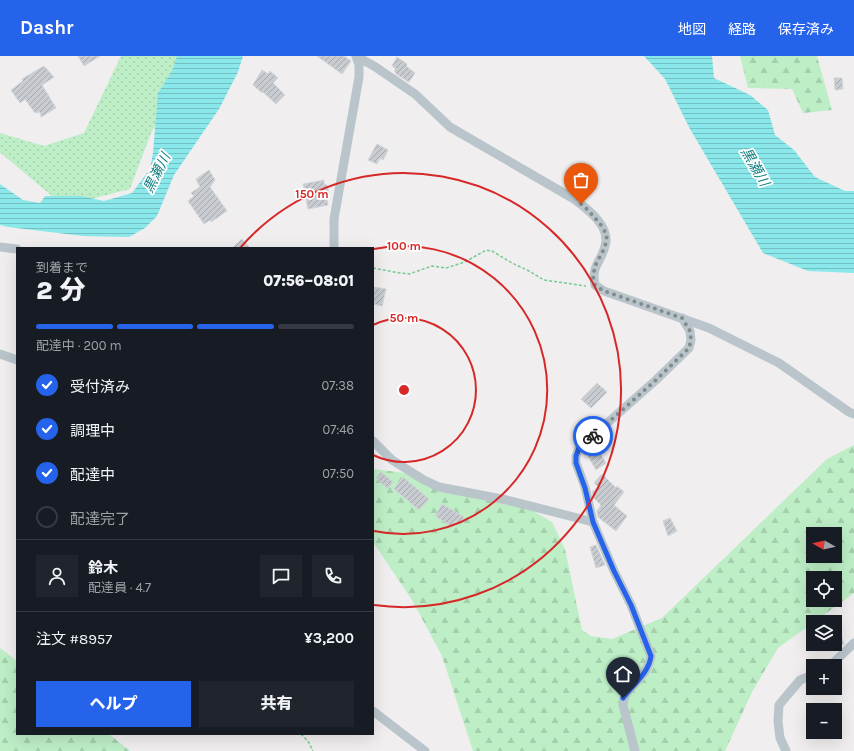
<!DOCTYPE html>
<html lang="ja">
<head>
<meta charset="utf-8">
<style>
	:root { --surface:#171b24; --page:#20242c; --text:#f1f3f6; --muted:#9ea1a6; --line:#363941; --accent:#2563eb }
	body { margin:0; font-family:Karla,"Noto Sans JP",sans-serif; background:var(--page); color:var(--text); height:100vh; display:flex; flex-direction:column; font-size:15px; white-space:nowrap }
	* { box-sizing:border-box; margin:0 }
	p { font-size:13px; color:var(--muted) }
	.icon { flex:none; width:22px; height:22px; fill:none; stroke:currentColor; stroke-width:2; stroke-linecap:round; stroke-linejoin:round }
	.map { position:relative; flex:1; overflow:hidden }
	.panel { position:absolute; left:16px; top:191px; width:358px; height:488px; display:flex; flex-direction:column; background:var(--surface); border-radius:0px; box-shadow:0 4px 16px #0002 }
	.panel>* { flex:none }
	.needle { width:26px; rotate:278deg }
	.tools { position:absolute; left:806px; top:471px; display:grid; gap:8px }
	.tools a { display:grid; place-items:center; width:36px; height:36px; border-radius:0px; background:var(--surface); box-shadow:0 4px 16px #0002; font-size:20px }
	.pin { position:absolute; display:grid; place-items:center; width:34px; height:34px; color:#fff; margin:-41px -17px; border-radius:50% 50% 50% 0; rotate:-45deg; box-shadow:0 0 4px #0007 }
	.pin .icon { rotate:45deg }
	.courier { position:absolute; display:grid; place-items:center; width:40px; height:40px; margin:-20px; border:3px solid #2563eb; border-radius:50%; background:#fff; color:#222; box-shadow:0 1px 5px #0007 }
	.head em { font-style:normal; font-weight:800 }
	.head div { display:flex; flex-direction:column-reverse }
	.head { display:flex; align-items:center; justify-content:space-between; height:68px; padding:0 20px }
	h1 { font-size:26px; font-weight:800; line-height:30px }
	.bar { display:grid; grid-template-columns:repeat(4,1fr); gap:6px 4px; align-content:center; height:48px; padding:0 20px }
	.bar i { height:5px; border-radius:3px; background:var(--line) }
	.bar .on { background:var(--accent) }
	.bar p { grid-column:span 4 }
	.line { display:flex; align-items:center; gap:10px; padding:0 20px; border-top:1px solid var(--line) }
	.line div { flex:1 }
	.round { display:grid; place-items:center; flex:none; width:42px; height:42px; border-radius:0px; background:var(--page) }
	ol { padding:0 20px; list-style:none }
	li { display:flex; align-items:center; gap:12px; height:44px }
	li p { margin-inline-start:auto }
	li .icon { padding:4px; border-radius:50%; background:var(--accent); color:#fff; stroke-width:4 }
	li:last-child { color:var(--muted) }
	li i { width:22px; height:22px; border:2px solid var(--line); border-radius:50% }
	.action { display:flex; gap:8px; margin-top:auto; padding:8px 20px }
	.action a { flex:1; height:46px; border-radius:0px; background:var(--accent); color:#fff; font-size:16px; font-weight:800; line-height:46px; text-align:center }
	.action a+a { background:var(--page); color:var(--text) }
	header { display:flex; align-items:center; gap:24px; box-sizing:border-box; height:56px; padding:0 20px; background:var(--accent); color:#fff }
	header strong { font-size:19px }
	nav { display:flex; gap:22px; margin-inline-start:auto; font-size:14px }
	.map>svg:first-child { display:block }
</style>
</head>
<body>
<header>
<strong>Dashr</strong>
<nav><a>地図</a><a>経路</a><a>保存済み</a></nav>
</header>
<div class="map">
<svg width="854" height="695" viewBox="0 0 854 695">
	<defs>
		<pattern id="grass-dots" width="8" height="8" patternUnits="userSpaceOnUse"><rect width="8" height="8" fill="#bdeec6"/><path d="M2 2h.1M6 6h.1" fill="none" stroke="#a4ceac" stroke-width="1.8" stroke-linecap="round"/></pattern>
		<pattern id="forest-firs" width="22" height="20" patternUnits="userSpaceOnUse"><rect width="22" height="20" fill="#bdeec6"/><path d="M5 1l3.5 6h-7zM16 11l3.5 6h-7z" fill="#a4ceac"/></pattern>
		<pattern id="water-rules" width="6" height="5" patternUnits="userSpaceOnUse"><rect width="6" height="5" fill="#8ae8ea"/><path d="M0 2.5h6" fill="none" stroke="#73bfc1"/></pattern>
		<pattern id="building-hatch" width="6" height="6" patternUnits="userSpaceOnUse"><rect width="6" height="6" fill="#c8ccd0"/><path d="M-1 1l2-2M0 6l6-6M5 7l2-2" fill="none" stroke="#a4a8ac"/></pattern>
	</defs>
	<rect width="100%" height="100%" fill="#f0eeee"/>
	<!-- grass -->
	<path fill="url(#grass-dots)" d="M121,0h69l-8,26 -31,51 -21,56 -66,17 -62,-52 -2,-1v-20l44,13 40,-13z"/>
	<!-- forest -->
	<g fill="url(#forest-firs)" fill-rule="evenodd">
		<path d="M740,0h77l15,54 -29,3 -11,-24 -44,-1z"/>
		<path d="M854,389v148l-76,55 -26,44 -27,59h-252l-31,-95 -30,-56 -39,-58v-73l33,4 122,35 24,14 13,27 17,81 9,6 21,3 50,-21 165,-159zM813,478h22v22h-22zM813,522h22v22h-22z"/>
		<path d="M0,592l17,13v73h92l21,17h-130z"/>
	</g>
	<!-- water -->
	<g fill="url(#water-rules)">
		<path d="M177,0h66l-5,16 -19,37 -45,66 -17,41 -12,12 -16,9 -46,-1 -75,-9 -8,-2v-41l23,16 17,3 5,-7h36l23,5 28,-8 18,-24 3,-16 5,-60 14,-22z"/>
		<path d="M644,0h68l2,22 36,17 18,15 7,25 19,15 21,27 30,14h9v82l-46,-2 -45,-18 -73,-124 -25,-50z"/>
	</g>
	<!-- building -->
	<g fill="url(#building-hatch)" stroke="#d2d5d9">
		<path d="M78,0h22l-16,10z"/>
		<path d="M317,0h27l7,5 -9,13z"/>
		<path d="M397,1l10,7 -1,2 9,7 -6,9 -13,-8v-1l-2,-2 2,-2 -4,-3z"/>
		<path d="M44,10l10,11 -12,8 14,23 -15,9 -1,-5 -5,1 -10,-14 -5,4 -9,-13 12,-9 -1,-2z"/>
		<path d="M262,14l6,4 2,-3 8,7 -5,5 12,12 -9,9 -13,-12 -1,1 -9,-8z"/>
		<path d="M834,22h8l1,11 -8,1z"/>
		<path d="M377,88l11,6 -5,10 -3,-2 -3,6 -9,-4z"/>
		<path d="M209,114l6,10 -5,7 17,24 -16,11 -1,-2 -6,4 -16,-23 6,-5 -3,-3 9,-6 -4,-8z"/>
		<path d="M324,124v4l3,1 2,9 -3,1 2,10 -20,4 -5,-25z"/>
		<path d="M242,183l8,9h-18z"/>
		<path d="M373,231l13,2 -4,17 -9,-2z"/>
		<path d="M597,327l10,9 -16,16 -10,-9z"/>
		<path d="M598,394l8,13 -10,7 -8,-14z"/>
		<path d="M381,416l12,10 -5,7 -12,-11z"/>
		<path d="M602,418l14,14 1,-2 7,6 -10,13 13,11 -11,15 -18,-14 -1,-6 4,-6 -7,-7 -2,-6 6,-5 -4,-4z"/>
		<path d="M403,421l26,22 -10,11 -25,-21z"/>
		<path d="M442,448l22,13 -4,6 -5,-2 -3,6 -17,-11z"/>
		<path d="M670,462l7,13 -9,5 -5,-15z"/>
		<path d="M596,489l9,20 -9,3 -6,-21z"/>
		<path d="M836,564l8,24 -9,4v-27z"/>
	</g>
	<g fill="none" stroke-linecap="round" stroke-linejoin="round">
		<!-- path -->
		<g stroke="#75cb91" stroke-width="1.5" stroke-dasharray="3 2" stroke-linecap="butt">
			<path d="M373,212l27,5 9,1 23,-8 14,2 19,-6 21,-12 6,1 20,12 17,8 15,9 42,6"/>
			<path d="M301,678l7,7 5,10"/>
		</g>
		<!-- minor -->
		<g stroke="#b9c5cb" stroke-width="9">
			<path d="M356,0l18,10 41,28 35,33 124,72c15,11 37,28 31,47 -4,17 -14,19 -10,39l9,6 105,37 70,35 70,49 5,2"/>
			<path d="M0,191l17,2"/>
			<path d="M334,192v-29l25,-142v-12l-3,-9"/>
			<path d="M0,298l17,6"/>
			<path d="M373,385l19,19 32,20 15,7 68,13 86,22"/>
			<path d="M830,610l24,-23"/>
			<path d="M373,655l52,40"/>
			<path d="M635,695l-12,-46c1,-20 25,-26 28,-49l-20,-51 -17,-34 -21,-49 -8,-35 -9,-24v-7l3,-8 77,-68 33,-32 2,-8 -1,-9 -8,-13"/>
			<path d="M786,695l-6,-13 -2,-17 1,-16 21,-25 13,-5"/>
		</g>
	</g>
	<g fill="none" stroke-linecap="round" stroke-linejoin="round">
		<!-- done -->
		<path stroke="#828b8e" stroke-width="4" stroke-dasharray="0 7.2" d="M581,148l7,6 13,15 6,10 -2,12 -10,19 -2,11 2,8 9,6 78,27 8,13 1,9 -2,8 -33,32 -63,56"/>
		<!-- route -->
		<path stroke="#2563eb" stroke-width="5" d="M593,380l-14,12 -3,8v7l9,25 8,34 21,49 17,34 20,51c-2,17 -18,28 -28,42"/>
	</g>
	<!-- distance rings -->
	<g fill="none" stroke="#d62828" stroke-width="2">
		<path d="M373 269A72 72 0 1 1 373 399"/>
		<path d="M374 193A144 144 0 1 1 374 475"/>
		<path d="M240 192A217 217 0 1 1 374 549"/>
	</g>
	<g text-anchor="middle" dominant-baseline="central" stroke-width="3.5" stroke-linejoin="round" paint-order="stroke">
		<!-- water labels -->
		<g font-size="14" font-style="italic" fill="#107e80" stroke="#fff">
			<text transform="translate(755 111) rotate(60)">黒瀬川</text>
			<text transform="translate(157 117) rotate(-63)">黒瀬川</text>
		</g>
	</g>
	<circle cx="404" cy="334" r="6" fill="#d62828" stroke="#fff" stroke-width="2"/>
	<g font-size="12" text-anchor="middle" font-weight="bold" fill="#d62828" stroke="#fff" stroke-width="3.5" stroke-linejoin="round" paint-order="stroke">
		<text x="312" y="142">150 m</text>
		<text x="404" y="194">100 m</text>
		<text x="404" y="266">50 m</text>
	</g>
</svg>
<div class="tools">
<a><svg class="needle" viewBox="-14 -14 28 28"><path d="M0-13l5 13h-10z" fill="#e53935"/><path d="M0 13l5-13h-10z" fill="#9ea1a6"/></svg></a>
<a><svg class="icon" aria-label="locate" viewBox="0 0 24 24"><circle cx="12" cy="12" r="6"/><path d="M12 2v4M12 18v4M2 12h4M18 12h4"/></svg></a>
<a><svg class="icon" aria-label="layers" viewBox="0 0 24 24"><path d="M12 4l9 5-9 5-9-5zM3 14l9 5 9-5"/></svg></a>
<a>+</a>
<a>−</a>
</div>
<div class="pin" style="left:581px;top:148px;background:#ea580c"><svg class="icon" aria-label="bag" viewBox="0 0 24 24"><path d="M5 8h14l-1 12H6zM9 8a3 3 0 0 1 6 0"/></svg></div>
<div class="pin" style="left:623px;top:642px;background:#1f2937"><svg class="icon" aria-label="home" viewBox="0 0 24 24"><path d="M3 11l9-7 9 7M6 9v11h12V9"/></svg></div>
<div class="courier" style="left:593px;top:380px"><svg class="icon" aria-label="bike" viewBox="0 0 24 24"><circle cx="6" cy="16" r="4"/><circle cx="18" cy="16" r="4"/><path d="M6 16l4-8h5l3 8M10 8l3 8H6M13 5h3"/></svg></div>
<section class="panel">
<div class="head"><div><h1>2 分</h1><p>到着まで</p></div><em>07:56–08:01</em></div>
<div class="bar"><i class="on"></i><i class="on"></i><i class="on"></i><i></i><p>配達中 · 200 m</p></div>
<ol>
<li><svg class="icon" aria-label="check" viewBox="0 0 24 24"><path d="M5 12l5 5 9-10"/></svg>受付済み<p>07:38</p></li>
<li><svg class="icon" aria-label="check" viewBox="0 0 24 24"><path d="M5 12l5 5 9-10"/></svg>調理中<p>07:46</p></li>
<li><svg class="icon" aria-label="check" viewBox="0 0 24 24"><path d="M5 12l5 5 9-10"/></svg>配達中<p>07:50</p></li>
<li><i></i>配達完了</li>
</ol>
<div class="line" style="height:72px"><a class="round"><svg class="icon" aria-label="person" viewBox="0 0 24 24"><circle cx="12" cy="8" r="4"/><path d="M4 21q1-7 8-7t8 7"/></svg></a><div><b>鈴木</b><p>配達員 · 4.7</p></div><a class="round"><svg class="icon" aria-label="chat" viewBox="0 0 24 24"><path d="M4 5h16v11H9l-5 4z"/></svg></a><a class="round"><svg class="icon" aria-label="phone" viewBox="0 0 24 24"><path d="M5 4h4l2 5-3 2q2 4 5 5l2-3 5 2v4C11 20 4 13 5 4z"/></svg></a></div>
<div class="line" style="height:52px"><div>注文 #8957</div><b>¥3,200</b></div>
<div class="action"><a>ヘルプ</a><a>共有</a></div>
</section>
</div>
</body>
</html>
